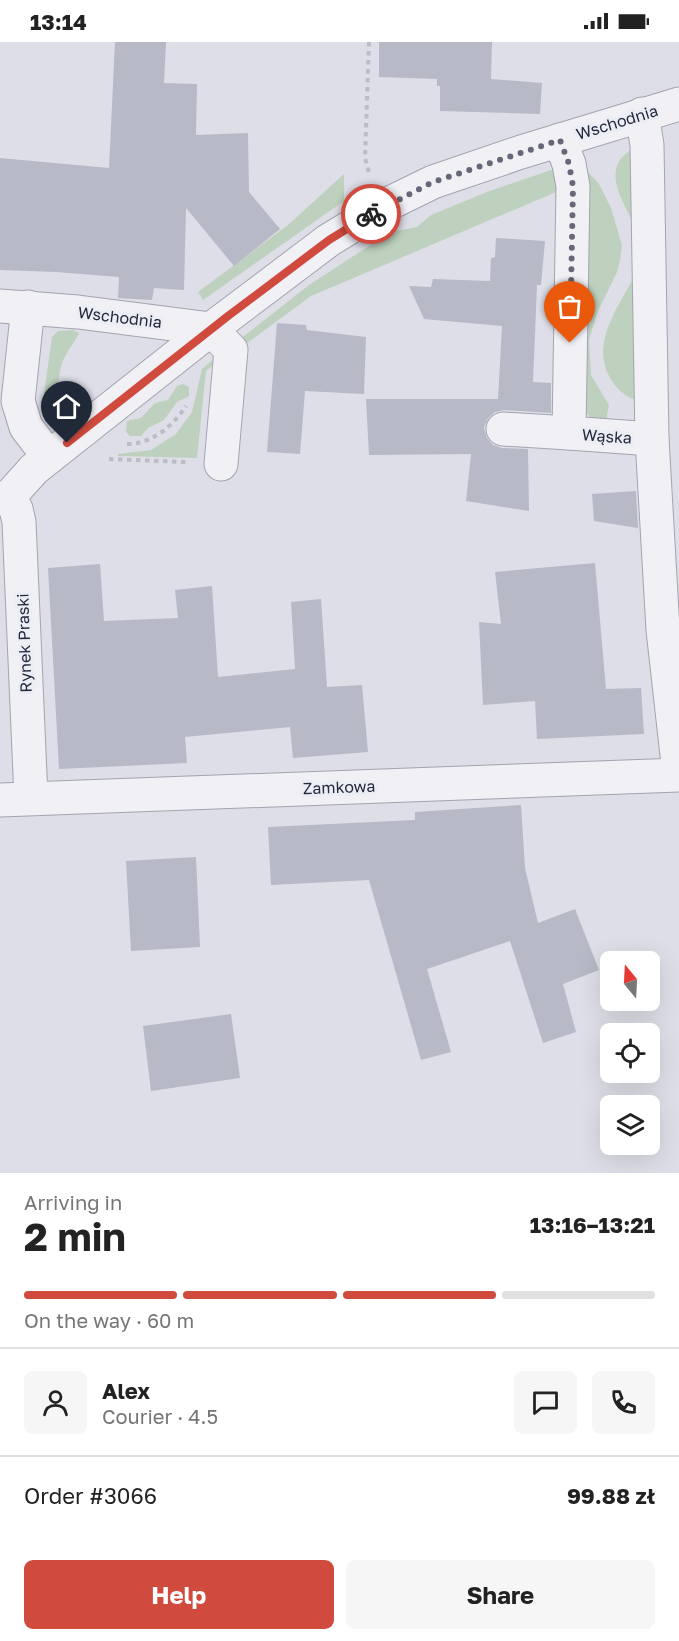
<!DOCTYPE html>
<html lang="en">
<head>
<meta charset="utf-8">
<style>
	:root { --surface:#fff; --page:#f6f6f6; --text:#222; --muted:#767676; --line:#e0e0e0; --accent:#d04a3e }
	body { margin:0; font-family:"Golos Text",sans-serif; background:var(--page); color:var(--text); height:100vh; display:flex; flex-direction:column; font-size:22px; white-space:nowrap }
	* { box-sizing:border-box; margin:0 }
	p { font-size:20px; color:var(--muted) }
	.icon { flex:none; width:33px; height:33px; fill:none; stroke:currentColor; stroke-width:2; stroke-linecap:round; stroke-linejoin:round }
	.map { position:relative; height:1131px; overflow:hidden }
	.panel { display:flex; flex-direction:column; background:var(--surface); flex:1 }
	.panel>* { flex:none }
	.needle { width:39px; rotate:342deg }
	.tools { position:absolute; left:600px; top:909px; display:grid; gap:12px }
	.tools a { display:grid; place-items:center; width:60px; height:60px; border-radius:9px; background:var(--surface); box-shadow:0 6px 24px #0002; font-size:30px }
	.pin { position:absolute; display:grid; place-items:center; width:51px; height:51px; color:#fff; margin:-62px -26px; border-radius:50% 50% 50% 0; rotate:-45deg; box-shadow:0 0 6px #0007 }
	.pin .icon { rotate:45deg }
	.courier { position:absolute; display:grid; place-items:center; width:60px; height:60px; margin:-30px; border:4px solid #d04a3e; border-radius:50%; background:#fff; color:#222; box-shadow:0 2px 8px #0007 }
	.summary em { font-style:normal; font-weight:700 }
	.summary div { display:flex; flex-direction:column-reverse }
	.summary { display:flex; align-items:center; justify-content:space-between; height:102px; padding:0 24px }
	h1 { font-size:39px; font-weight:700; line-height:45px }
	.bar { display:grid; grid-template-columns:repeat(4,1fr); gap:9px 6px; align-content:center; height:72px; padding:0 24px }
	.bar i { height:8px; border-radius:4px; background:var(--line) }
	.bar .current { background:var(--accent) }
	.bar p { grid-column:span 4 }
	.line { display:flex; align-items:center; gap:15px; padding:0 24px; border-top:2px solid var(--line) }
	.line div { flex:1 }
	.round { display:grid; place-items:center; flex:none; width:63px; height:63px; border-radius:9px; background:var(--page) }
	.button { display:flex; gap:12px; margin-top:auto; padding:12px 24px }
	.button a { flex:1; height:69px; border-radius:9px; background:var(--accent); color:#fff; font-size:24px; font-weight:700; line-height:69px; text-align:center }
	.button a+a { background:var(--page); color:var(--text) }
	.status { display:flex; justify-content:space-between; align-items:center; height:42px; padding:0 30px; background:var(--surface); direction:ltr }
	.status svg { height:16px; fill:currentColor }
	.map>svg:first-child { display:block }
</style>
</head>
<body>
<div class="status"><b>13:14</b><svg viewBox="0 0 49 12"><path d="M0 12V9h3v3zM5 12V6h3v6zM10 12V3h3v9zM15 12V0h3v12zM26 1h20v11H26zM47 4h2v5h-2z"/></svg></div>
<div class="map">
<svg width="679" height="1131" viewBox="0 0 679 1131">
	<rect width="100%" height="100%" fill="#dddee7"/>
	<!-- green -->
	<g fill="#bed1be">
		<path d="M638,104l-5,77c-13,-29 -34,-58 5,-77z"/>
		<path d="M557,126l4,22 -250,106 -68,50 -4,-6 70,-55 63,-41 24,-13 21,-4 14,-12 56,-23z"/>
		<path d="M588,130l11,12 12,24 11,37 -2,15 -3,12 -20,41 -8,27 2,35 18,30 -4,21 -11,-4 -11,-13 -2,-52z"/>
		<path d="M344,132v27l-141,99 -5,-8 90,-67z"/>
		<path d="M638,227v132c-12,-4 -21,-11 -28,-23 -21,-38 12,-75 28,-109z"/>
		<path d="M73,288l6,3c-5,11 -13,19 -17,30 -4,11 -2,22 -7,32l-9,1 -2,-2 8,-57 6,-6z"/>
		<path d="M219,313l2,4 -15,12 -9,87 -79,-2v-2l33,-4 25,-16 16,-22 10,-43z"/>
		<path d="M183,342l6,3v9l-12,6 -13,18 -16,8 -7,8h-11l-4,-4 1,-11 14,-3 14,-15 13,-3 9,-14z"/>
	</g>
	<!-- building -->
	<g fill="#b7b9c7">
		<path d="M115,0h51l-2,41 33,1 -1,51 52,-2 1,59 31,37 -46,37 -48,-58 -2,82 -30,-2 -2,12 -34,-2 1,-21 -63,-5 -56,-2v-112l109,10z"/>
		<path d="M379,0h113l-1,37 51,4 -2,31 -100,-3v-25h-3v-7l-58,-2z"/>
		<path d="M496,196l49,3 -4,44h-4l-4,97 18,1v30l-47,-3 -9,2 -7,6 -4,10 3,10 6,7 9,3 26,1 1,62 -63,-10 5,-47 -102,1 -3,-56h132l4,-73 -78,-7 -15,-33 22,1 2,-8 57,2 1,-23 4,-1z"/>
		<path d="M277,281l29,2 1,5 59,7 -2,57 -59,-3 -5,63 -33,-2z"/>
		<path d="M636,449l2,37 -44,-7 -2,-27z"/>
		<path d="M595,521l11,126 35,-1 3,46 -107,5 -2,-38 -52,4 -4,-83 22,2 -6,-52z"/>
		<path d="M100,522l4,57 74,-3 -3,-28 37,-4 6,91 77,-8 -4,-67 30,-3 6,88 35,-2 6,67 -75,6 -3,-31 -105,10 2,26 -128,6 -11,-201z"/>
		<path d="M521,763l4,63 13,55 37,-14 24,61 -36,14 13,48 -33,11 -33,-102 -83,28 24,83 -30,8 -52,-180 -98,5 -3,-58 147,-7v-8z"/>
		<path d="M196,815l4,90 -69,4 -5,-90z"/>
		<path d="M231,972l9,64 -89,13 -8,-65z"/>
	</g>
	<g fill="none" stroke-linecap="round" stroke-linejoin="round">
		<!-- minor casing -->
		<g stroke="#a2a4b1" stroke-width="35">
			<g id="minor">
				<path d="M560,98l9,24 4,22 -4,247 83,6 -5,-294 -5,-31"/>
				<path d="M0,264l78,6 133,17 20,21 -10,114"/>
				<path d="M28,265l-10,94 8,26 23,30"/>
				<path d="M503,387l66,4"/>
				<path d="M652,397l11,191 16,143"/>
				<path d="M0,456h8l8,11 3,13 12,276"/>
				<path d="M8,456l26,-29 177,-140 118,-89 61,-37 43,-21 88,-30 158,-48"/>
				<path d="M0,758l679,-25"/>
			</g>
		</g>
		<!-- path -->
		<g stroke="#bbbcc5" stroke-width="4" stroke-dasharray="4.5 4.5" stroke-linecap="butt">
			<path d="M369,0l-4,116 4,15"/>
			<path d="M127,402c25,0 46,-18 59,-38"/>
			<path d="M109,417l77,3"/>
		</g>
		<!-- minor -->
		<use href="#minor" stroke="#f0f0f5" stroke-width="33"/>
	</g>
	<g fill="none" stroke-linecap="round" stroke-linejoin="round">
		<!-- done -->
		<path stroke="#666879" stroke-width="6" stroke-dasharray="0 10.8" d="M371,172l62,-32 127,-42 9,24 4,22 -3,157"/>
		<!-- route -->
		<path stroke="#d04a3e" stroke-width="8" d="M67,401l161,-127 101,-76 42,-26"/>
	</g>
	<g text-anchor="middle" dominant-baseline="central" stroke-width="6" stroke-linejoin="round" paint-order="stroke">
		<!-- street labels -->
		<g font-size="16" fill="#26293e" stroke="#eceef5">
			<text transform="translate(617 80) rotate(-17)">Wschodnia</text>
			<text transform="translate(120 275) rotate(7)">Wschodnia</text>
			<text transform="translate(607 394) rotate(4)">Wąska</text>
			<text transform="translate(24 601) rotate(-92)">Rynek Praski</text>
			<text transform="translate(339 745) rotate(-2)">Zamkowa</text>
		</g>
	</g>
</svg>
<div class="tools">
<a><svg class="needle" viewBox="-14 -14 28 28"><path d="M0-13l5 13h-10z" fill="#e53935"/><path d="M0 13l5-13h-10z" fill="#767676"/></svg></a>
<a><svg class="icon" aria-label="locate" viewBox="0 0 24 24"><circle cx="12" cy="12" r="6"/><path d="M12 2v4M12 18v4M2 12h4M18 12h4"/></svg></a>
<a><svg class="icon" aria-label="layers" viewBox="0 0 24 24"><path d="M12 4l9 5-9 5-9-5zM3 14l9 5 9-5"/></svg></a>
</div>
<div class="pin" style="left:570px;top:301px;background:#ea580c"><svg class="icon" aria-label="bag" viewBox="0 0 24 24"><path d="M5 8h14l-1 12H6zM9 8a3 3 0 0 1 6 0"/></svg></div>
<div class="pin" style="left:67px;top:401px;background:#1f2937"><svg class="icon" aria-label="home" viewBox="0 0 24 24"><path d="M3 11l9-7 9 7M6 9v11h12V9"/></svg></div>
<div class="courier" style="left:371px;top:172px"><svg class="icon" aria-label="bike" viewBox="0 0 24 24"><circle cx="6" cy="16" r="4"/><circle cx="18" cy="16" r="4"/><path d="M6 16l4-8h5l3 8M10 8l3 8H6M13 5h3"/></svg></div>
</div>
<section class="panel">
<div class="summary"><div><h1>2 min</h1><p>Arriving in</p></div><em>13:16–13:21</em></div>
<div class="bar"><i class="current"></i><i class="current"></i><i class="current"></i><i></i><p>On the way · 60 m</p></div>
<div class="line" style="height:108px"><a class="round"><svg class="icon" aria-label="person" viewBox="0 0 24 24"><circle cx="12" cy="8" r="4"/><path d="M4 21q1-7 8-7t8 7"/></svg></a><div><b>Alex</b><p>Courier · 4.5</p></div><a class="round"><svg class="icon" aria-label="chat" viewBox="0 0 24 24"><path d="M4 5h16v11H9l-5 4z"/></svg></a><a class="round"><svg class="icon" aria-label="phone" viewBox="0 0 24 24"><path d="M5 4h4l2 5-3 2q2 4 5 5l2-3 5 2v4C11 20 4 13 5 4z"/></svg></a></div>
<div class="line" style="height:78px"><div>Order #3066</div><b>99.88 zł</b></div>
<div class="button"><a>Help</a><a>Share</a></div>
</section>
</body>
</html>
